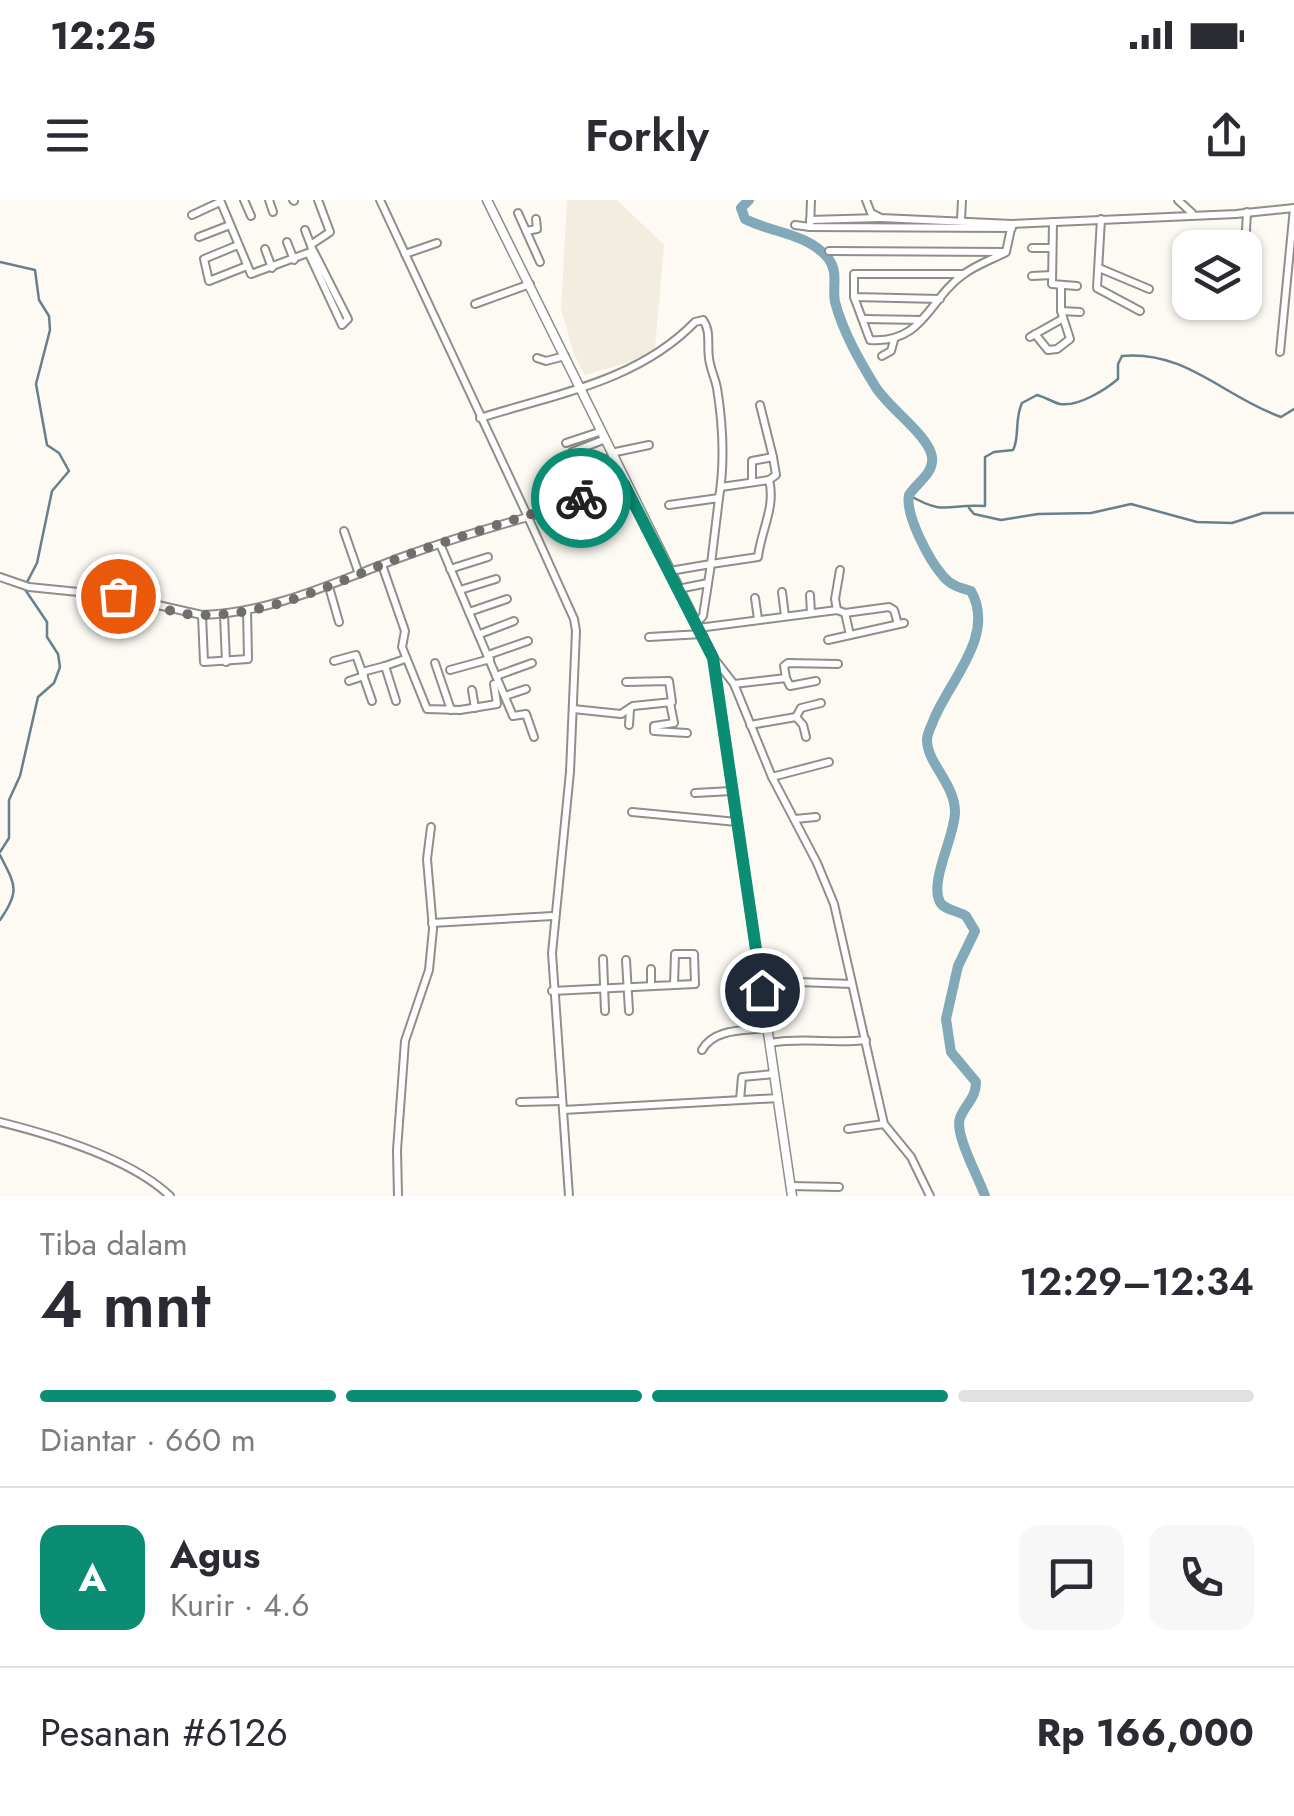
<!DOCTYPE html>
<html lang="id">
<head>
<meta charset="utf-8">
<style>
	:root { --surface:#fff; --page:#f7f7f7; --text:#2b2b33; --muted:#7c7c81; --line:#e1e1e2; --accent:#0a8d73 }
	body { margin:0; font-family:Jost,sans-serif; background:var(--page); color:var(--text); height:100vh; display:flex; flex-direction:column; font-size:38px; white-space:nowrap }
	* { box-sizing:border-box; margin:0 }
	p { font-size:32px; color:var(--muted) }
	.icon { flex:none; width:55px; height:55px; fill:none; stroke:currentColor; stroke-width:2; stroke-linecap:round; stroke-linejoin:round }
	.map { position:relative; height:996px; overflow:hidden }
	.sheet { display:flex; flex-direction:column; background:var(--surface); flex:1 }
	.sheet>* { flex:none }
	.controls { position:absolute; left:1172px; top:30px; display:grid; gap:20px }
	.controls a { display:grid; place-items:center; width:90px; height:90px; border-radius:20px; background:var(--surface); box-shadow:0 2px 8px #0004; font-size:50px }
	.pin { position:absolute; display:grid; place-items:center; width:85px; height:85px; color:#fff; margin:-42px; border:5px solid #fff; border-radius:50%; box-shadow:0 2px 10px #0007 }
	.courier { position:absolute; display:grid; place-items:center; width:100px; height:100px; margin:-50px; border:8px solid #0a8d73; border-radius:50%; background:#fff; color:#222; box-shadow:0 2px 12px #0007 }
	.head em { font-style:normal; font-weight:600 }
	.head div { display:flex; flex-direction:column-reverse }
	.head { display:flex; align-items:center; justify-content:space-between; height:170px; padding:0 40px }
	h1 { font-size:65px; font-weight:600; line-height:75px }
	.bar { display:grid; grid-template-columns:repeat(4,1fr); gap:15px 10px; align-content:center; height:120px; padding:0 40px }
	.bar i { height:12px; border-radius:8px; background:var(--line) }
	.bar .active { background:var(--accent) }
	.bar p { grid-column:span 4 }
	.line { display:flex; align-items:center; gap:25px; padding:0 40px; border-top:2px solid var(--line) }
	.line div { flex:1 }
	.round { display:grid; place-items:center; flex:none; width:105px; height:105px; border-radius:20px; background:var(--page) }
	.status { display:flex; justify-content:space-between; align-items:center; height:70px; padding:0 50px; background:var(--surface); direction:ltr }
	.status svg { height:28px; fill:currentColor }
	header { display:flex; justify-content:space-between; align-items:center; height:130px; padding:0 40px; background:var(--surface); font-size:45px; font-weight:600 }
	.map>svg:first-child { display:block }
</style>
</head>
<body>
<div class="status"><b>12:25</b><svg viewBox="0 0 49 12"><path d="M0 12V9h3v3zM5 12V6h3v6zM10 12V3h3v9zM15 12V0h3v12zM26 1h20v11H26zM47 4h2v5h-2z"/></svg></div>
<header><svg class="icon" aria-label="menu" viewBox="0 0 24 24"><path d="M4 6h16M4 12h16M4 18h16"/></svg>Forkly<svg class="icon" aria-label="share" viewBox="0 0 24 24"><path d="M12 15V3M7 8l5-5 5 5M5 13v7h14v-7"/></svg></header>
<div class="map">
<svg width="1294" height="996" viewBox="0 0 1294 996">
	<rect width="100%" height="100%" fill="#fcfaf3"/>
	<!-- built -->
	<path fill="#f2eddf" d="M567,0h50l47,45 -9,103 -7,9 -63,18 -11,-21 -13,-45z"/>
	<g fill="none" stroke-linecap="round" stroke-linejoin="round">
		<!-- stream -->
		<g stroke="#66818b" stroke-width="2.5">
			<path d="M0,62l35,8 4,30 10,16 1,14 -14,54 11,61 12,8 10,18 -17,20 -15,72 -13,25 23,34v15l11,17 2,13 -6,16 -16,14 -18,79 -11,24v38l-9,14"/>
			<path d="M909,295c37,22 39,8 76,11v-49l9,-5 19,-2c7,-13 1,-30 9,-47l15,-8c8,2 15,7 23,9 18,3 45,-14 58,-25v-15l4,-8c64,-6 102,41 159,61l13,-8"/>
			<path d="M969,308l5,6 27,6 37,-6 53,-1 40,-9 66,18 35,1 31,-10h31"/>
			<path d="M0,655c15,30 21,35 0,65"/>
		</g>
		<!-- river -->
		<path stroke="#82a9b8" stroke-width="10" d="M749,0l-8,8 4,11c27,14 62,14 83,39 11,14 4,29 7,44 8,30 24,58 40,84 12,21 54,49 57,71 2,17 -15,25 -23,38 -4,20 20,65 34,81 7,9 17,12 28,15 25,44 -21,89 -37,128 -2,6 -7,14 -7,21 0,23 28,44 28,72 0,24 -26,70 -15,90 4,8 19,9 26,14l9,15 -17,35 -12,53 5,33 25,30c0,17 -11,22 -16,36 -6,16 19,60 25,78"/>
		<!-- minor casing -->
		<g stroke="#908e88" stroke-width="10">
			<g id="minor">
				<path d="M220,0l31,74 62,-23 -8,-21"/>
				<path d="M244,0l7,16"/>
				<path d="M269,0l4,12"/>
				<path d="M293,0l1,1"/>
				<path d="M811,0l-1,27 202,1"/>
				<path d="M866,0l5,13 10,5 131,6 224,-10 58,-6"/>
				<path d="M1178,0l14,13"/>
				<path d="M518,13l22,49"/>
				<path d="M192,15l28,-13"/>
				<path d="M1101,19l-4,69 43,23"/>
				<path d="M810,20l69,-2"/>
				<path d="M961,20l1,-20"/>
				<path d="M1053,22l-1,62 25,2"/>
				<path d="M795,25l15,2"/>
				<path d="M526,31l11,-2 -1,-10"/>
				<path d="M199,37l31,-12"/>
				<path d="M287,42l7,18"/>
				<path d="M312,44l18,-12 -12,-32"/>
				<path d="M238,45l-34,14 5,22 38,-15"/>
				<path d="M1032,48h20"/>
				<path d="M1245,48l2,-36"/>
				<path d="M265,49l7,19"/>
				<path d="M829,51l176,1"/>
				<path d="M309,54l33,71 6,-6 -34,-67"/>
				<path d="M405,54l32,-11"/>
				<path d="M1099,68l50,21"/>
				<path d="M1032,76l20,-1"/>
				<path d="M854,97l16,43c54,4 59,-42 94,-66 12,-9 29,-15 42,-22l6,-28"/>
				<path d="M940,99l-86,-2v-23h109"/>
				<path d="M475,104l55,-20"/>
				<path d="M1061,111l19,1"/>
				<path d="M1240,111l1,-9"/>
				<path d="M864,119l57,1"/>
				<path d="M1035,134l13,16 9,-1 13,-10 -9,-28v-25"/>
				<path d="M1030,137l32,-18"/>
				<path d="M1280,152l14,-144"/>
				<path d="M882,156l9,-5 3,-11"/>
				<path d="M537,158l9,3 19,-5"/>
				<path d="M480,218c76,-24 158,-37 215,-96l8,-2c8,11 4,24 6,38 1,10 6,20 8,30 6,37 8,73 2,110"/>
				<path d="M566,243l33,-11"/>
				<path d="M572,252l31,-12"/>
				<path d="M611,253l38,-8"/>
				<path d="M752,282v-21l21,-4 -13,-52"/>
				<path d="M721,287l48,-7"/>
				<path d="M669,305l50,-7 -8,66 -41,7"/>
				<path d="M344,331l15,43"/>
				<path d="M440,344l73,172 13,-2 8,23"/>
				<path d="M382,365l23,66 -3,16 25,62 33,1 37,-6 -3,-20"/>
				<path d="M450,369l38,-12"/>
				<path d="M0,377l29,10 89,9 84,19"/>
				<path d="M329,387l10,35"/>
				<path d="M678,389l30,-6"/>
				<path d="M460,390l36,-11"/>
				<path d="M782,392l3,24"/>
				<path d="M810,395l1,18"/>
				<path d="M755,398l3,21"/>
				<path d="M247,410l1,49 -44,3 -2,-47c70,-2 135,-34 200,-58 41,-15 83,-28 126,-40l-148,-317"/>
				<path d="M837,410l-2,-11 5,-29"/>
				<path d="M469,412l38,-13"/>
				<path d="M845,413l44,-6 5,3 4,14"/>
				<path d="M224,415l2,47"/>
				<path d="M696,424l7,-8 8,-52 47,-7c3,-27 18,-50 11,-77l7,-5 -3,-18"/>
				<path d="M698,428l139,-18 8,3 5,22"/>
				<path d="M480,434l34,-13"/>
				<path d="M649,437l53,-3"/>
				<path d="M828,440l76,-17"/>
				<path d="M488,455l40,-14"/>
				<path d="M713,457l21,27 38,93 45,86 17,41 50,220 27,33 19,39"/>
				<path d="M334,461l22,-6 6,17"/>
				<path d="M435,463l16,47"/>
				<path d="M450,470l40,-11"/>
				<path d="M496,476l36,-13"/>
				<path d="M786,478l4,8 26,-5"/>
				<path d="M349,481l15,-5"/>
				<path d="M734,484l52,-6 -2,-12 4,-3 50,1"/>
				<path d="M472,490l3,18"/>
				<path d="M505,496l21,-7"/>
				<path d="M372,501l-10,-29 23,-6"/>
				<path d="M396,501l-11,-35 20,-7"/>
				<path d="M670,503l4,20 -20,3v5l33,2"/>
				<path d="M573,509l48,5 12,-8 39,-4 -3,-21 -43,1"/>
				<path d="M796,517l5,-9 20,-5"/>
				<path d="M629,525l1,-16"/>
				<path d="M750,525l46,-8 7,8 3,12"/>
				<path d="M772,577l57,-15"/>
				<path d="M695,593l37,-2"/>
				<path d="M632,612l105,10"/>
				<path d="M795,619l21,-2"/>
				<path d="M432,723l121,-7"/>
				<path d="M603,759l2,52"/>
				<path d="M626,760l3,51"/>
				<path d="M651,769v17"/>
				<path d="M762,790l28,-3 8,-5 54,2"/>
				<path d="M552,791l143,-7 -1,-30h-19l-1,31"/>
				<path d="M765,812l31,-7"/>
				<path d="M770,843c32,-6 63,1 96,-3"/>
				<path d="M702,850c12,-22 42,-19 65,-22"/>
				<path d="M740,900l2,-23 32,-3"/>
				<path d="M520,902l42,-1"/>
				<path d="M563,910l215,-12"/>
				<path d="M0,922c52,13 131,37 170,74"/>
				<path d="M848,929l36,-5"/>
				<path d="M790,986l49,1"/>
				<path d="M398,996l-1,-46 8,-109 24,-71 4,-41 -6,-70 4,-32"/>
				<path d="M569,996l-17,-243 18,-181 6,-141 -2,-12 -46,-102 97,-33"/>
			</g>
		</g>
		<!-- tertiary casing -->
		<g stroke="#908e88" stroke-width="11">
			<path id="tertiary" d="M487,0l226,457 79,539"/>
		</g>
		<!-- minor -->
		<use href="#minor" stroke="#fff" stroke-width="6"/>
		<!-- tertiary -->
		<use href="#tertiary" stroke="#fff" stroke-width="8"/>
	</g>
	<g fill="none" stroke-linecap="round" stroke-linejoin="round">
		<!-- done -->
		<path stroke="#706e6a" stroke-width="10" stroke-dasharray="0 18" d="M118,396c28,5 54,19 82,19 68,2 137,-33 199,-57 60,-22 122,-40 182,-60"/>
		<!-- route -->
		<path stroke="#0a8d73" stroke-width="12" d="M581,298l43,-14 89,174 49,332"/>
	</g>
</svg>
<div class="controls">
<a><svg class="icon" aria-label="layers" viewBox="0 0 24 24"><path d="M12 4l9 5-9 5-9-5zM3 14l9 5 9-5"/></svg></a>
</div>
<div class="pin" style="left:118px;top:396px;background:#ea580c"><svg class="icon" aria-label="bag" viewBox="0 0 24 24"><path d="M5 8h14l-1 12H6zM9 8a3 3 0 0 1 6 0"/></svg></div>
<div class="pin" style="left:762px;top:790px;background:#1f2937"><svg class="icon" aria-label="home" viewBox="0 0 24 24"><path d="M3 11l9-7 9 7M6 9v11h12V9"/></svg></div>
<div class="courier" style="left:581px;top:298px"><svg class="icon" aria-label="bike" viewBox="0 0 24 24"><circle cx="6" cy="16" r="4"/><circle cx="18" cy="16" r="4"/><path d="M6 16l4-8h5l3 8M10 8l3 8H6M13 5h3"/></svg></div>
</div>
<section class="sheet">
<div class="head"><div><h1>4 mnt</h1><p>Tiba dalam</p></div><em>12:29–12:34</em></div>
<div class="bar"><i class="active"></i><i class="active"></i><i class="active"></i><i></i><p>Diantar · 660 m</p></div>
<div class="line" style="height:180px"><b class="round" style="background:var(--accent);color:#fff">A</b><div><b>Agus</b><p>Kurir · 4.6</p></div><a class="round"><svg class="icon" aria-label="chat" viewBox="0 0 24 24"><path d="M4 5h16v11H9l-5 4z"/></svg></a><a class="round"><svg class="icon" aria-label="phone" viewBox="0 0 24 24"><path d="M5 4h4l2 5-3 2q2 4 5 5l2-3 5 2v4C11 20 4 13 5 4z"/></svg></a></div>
<div class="line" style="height:130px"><div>Pesanan #6126</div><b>Rp 166,000</b></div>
</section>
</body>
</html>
